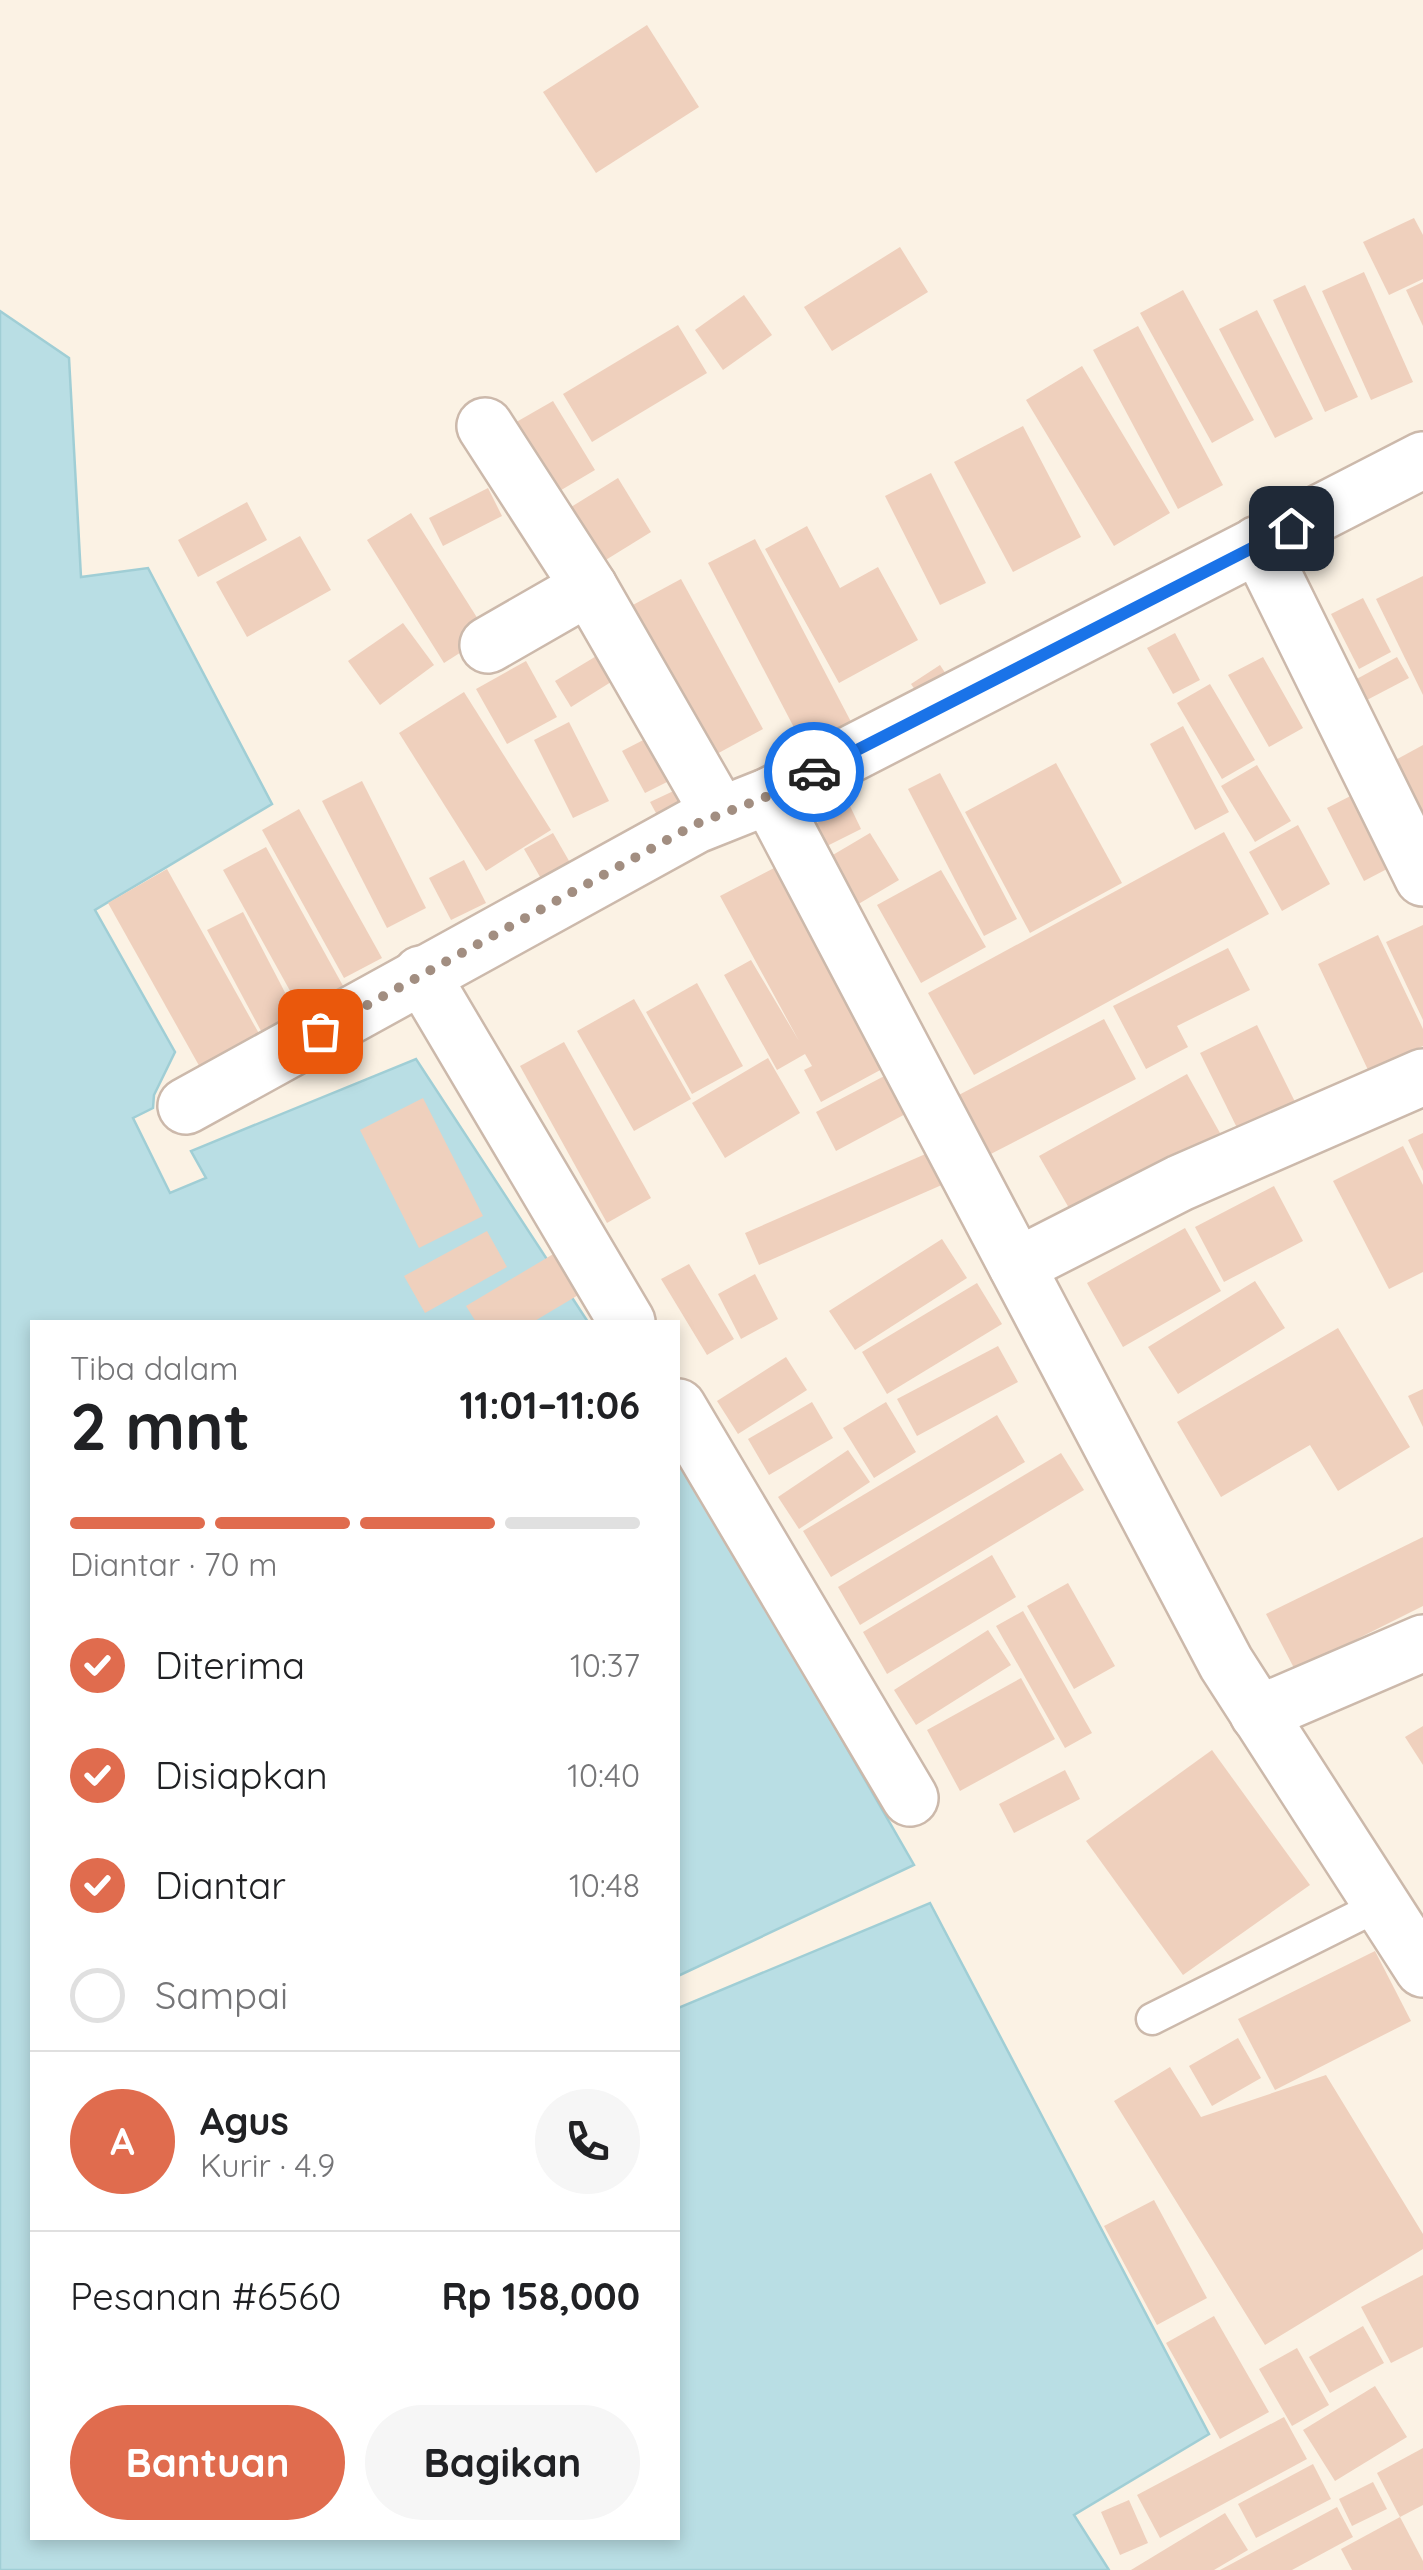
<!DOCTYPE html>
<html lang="id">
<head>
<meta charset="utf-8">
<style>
	:root { --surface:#fff; --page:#f6f6f6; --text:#202124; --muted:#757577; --line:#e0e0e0; --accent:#e06c4e }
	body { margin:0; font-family:Quicksand,sans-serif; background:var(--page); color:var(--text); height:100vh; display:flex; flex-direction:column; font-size:38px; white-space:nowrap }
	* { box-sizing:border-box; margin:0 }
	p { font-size:32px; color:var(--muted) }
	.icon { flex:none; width:55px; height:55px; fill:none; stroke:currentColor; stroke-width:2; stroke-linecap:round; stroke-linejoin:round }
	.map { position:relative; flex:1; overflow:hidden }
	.details { position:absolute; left:30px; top:1320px; width:650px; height:1220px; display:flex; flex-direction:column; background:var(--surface); border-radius:0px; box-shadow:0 5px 15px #0003 }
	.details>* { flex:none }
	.pin { position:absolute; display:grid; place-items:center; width:85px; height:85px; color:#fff; margin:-42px; border-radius:20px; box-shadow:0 5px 15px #0006 }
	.courier { position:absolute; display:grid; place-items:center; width:100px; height:100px; margin:-50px; border:8px solid #1a73e8; border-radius:50%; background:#fff; color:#222; box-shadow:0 2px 12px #0007 }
	.summary em { font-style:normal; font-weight:700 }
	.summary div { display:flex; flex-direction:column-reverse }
	.summary { display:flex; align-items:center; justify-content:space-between; height:170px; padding:0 40px }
	h1 { font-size:65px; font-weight:700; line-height:75px }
	.bar { display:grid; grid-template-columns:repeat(4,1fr); gap:15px 10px; align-content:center; height:120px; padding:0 40px }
	.bar i { height:12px; border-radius:8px; background:var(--line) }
	.bar .on { background:var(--accent) }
	.bar p { grid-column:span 4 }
	.line { display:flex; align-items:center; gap:25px; padding:0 40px; border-top:2px solid var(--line) }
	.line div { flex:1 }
	.round { display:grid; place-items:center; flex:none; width:105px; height:105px; border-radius:52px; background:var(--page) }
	ol { padding:0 40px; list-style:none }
	li { display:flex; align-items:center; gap:30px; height:110px }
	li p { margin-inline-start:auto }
	li .icon { padding:10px; border-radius:50%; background:var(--accent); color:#fff; stroke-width:4 }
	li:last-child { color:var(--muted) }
	li i { width:55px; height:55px; border:5px solid var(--line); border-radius:50% }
	.cta { display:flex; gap:20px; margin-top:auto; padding:20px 40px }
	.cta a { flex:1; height:115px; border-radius:60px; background:var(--accent); color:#fff; font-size:40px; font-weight:700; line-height:115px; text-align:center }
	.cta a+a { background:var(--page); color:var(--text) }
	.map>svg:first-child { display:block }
</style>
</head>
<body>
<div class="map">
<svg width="1423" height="2570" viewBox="0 0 1423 2570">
	<rect width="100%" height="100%" fill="#fbf2e4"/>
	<!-- water -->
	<g fill="#b9dee4" stroke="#a0ced5" stroke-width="2.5">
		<path d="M0,311l69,47 12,219 67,-9 124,236 -177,106 80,142 -21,43 -1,13 -20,10 37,75 36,-15 -15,-27 225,-92 172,263h-556v1216h646v-530l252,-105 279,531 -135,81 35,55h-1109z"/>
		<path d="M678,1459l28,44 208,362 -236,111z"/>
	</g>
	<!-- building -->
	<g fill="#efd0bd">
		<path d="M647,25l52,82 -103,66 -53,-81z"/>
		<path d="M1414,218l9,17v44l-34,16 -26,-53z"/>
		<path d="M900,247l28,45 -96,59 -28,-44z"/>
		<path d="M1364,272l49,110 -42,18 -49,-109z"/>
		<path d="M1423,282v44l-17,-36z"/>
		<path d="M1305,285l53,112 -33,15 -52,-112z"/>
		<path d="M1183,290l71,130 -42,23 -72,-130z"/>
		<path d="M744,295l28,40 -49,35 -28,-40z"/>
		<path d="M1257,310l56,109 -38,19 -56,-109z"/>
		<path d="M678,325l29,48 -115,69 -29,-48z"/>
		<path d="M1138,326l85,159 -45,24 -85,-159z"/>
		<path d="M1082,366l88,147 -56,33 -88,-146z"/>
		<path d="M553,401l42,69 -54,32 -42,-70z"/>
		<path d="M1023,426l58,111 -68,35 -59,-110z"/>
		<path d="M931,473l55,110 -46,22 -55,-109z"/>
		<path d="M618,478l33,54 -55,34 -33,-54z"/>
		<path d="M488,488l14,28 -59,30 -14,-28z"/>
		<path d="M247,502l20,38 -69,37 -20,-37z"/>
		<path d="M411,513l77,122 -44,28 -77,-123z"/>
		<path d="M807,526l33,62 38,-21 40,73 -79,43 -74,-134z"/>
		<path d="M300,536l31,54 -84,47 -31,-55z"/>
		<path d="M755,539l104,198 -47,25 -104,-199z"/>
		<path d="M1423,576v119l-47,-96z"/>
		<path d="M681,579l82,150 -50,27 -82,-150z"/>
		<path d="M1363,598l28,54 -32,17 -28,-55z"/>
		<path d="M403,623l31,42 -54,40 -32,-44z"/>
		<path d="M1175,633l25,47 -27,14 -26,-46z"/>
		<path d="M603,652l16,25 -48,30 -16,-26z"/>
		<path d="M1263,657l40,71 -34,19 -41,-72z"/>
		<path d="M1397,657l12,21 -44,23 -12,-20z"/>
		<path d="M526,661l31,56 -50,27 -31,-55z"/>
		<path d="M940,665l17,26 -29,18 -17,-25z"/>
		<path d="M1210,684l45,76 -33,19 -45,-76z"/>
		<path d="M464,692l87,138 -65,41 -87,-138z"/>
		<path d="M569,722l40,79 -36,17 -39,-78z"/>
		<path d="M1183,726l46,86 -34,18 -45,-86z"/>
		<path d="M653,735l24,42 -32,16 -23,-42z"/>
		<path d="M1423,745v71l-33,-53z"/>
		<path d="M1056,763l66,120 -92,50 -65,-121z"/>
		<path d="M1257,765l34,56 -36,21 -34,-56z"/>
		<path d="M940,773l77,146 -33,17 -76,-147z"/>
		<path d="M362,781l64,127 -39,20 -65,-127z"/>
		<path d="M1372,785l36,73 -44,23 -37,-73z"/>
		<path d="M682,787l12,24 -31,15 -13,-24z"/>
		<path d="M850,806l11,23 -34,17 -12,-22z"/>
		<path d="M299,809l83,149 -38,20 -82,-148z"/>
		<path d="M1298,825l32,59 -48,27 -33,-59z"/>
		<path d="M1224,832l45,82 -295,161 -46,-82z"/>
		<path d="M553,833l27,47 -29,16 -27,-47z"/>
		<path d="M870,833l29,47 -49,29 -29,-47z"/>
		<path d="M266,847l81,146 -43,23 -81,-146z"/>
		<path d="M464,860l22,43 -35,17 -22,-42z"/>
		<path d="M776,867l108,201 -63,34 -17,-32 8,-4 -7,-12 -28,16 -53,-95 27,-15 48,81 -79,-145z"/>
		<path d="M167,869l104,186 -60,32 -103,-184z"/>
		<path d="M941,870l45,77 -65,36 -44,-78z"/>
		<path d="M243,912l60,115 -35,17 -61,-114z"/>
		<path d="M1423,925v95l-37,-78z"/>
		<path d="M1378,935l45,94v17l-54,26 -51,-108z"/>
		<path d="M1228,948l22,42 -73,36 11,21 -42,22 -33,-63z"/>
		<path d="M697,983l46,83 -51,28 -46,-82z"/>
		<path d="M634,999l57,100 -57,32 -57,-100z"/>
		<path d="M1104,1019l32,60 -151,78 -32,-59z"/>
		<path d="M1257,1025l48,97 -57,28 -48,-97z"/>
		<path d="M564,1042l87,156 -44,25 -87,-157z"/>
		<path d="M768,1058l32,55 -75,45 -33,-55z"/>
		<path d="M890,1073l21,38 -75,40 -20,-39z"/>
		<path d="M1187,1074l33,59 -147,82 -34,-59z"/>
		<path d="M423,1098l60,118 -64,32 -59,-118z"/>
		<path d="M1423,1133v38l-15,-31z"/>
		<path d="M1403,1146l20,39v87l-34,17 -56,-108z"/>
		<path d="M930,1152l14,32 -185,81 -14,-32z"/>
		<path d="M1274,1186l29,55 -79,41 -29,-55z"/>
		<path d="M1185,1228l36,63 -98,56 -36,-64z"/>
		<path d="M487,1231l20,36 -82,46 -21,-37z"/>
		<path d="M942,1239l25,39 -112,72 -26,-39z"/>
		<path d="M555,1253l25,41 -47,28h-57l-10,-16z"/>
		<path d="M689,1264l45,75 -27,16 -46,-76z"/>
		<path d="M755,1274l23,45 -37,20 -23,-45z"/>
		<path d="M1255,1281l30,47 -107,66 -30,-47z"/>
		<path d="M977,1283l25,41 -115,70 -25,-42z"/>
		<path d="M1338,1328l72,119 -72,44 -28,-46 -89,52 -44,-75z"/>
		<path d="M998,1346l20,36 -101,54 -20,-37z"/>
		<path d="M786,1357l21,33 -69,44 -21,-33z"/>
		<path d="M1423,1389v38l-15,-31z"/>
		<path d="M812,1402l21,36 -64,37 -21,-36z"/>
		<path d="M886,1402l30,50 -42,26 -31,-50z"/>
		<path d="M997,1415l28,47 -194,115 -28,-46z"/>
		<path d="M848,1450l22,32 -71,47 -21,-32z"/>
		<path d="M1061,1453l23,37 -224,135 -22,-38z"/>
		<path d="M1423,1537v69l-128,64 -29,-56z"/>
		<path d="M992,1555l24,42 -129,77 -24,-42z"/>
		<path d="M1068,1583l47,83 -41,23 -47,-83z"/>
		<path d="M1023,1611l69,122 -27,15 -69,-122z"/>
		<path d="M988,1630l23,35 -95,60 -22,-35z"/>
		<path d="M1021,1678l34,61 -95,52 -33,-61z"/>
		<path d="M1423,1726v39l-18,-28z"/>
		<path d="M1212,1750l98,135 -127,90 -97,-134z"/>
		<path d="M1065,1770l15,29 -66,34 -15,-29z"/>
		<path d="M1375,1951l36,70 -136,69 -37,-71z"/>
		<path d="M1238,2038l23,40 -49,28 -23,-40z"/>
		<path d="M1170,2067l31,50 125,-42 97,159v15l-158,96 -151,-244z"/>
		<path d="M1154,2200l53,98 -50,27 -53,-99z"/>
		<path d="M1423,2275v72l-32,16 -30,-56z"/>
		<path d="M1214,2316l55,96 -49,27 -54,-96z"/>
		<path d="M1363,2326l21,37 -54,30 -21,-36z"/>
		<path d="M1297,2348l32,57 -37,21 -33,-57z"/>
		<path d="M1375,2386l32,51 -72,44 -32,-51z"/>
		<path d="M1284,2417l23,42 -147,79 -23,-43z"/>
		<path d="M1423,2448v57l-23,12 -23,-44z"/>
		<path d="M1313,2464l18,35 -75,39 -18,-34z"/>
		<path d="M1373,2482l14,27 -35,17 -13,-27z"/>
		<path d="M1129,2500l19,43 -28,12 -19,-43z"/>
		<path d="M1337,2507l16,30 -61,33h-72z"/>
		<path d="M1225,2513l23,37 -34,20h-83z"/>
		<path d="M1400,2517l23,44v9h-71l-11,-21z"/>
	</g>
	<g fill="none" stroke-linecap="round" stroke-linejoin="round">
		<!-- lane casing -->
		<g stroke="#ccb9ab" stroke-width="35">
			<path id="lane" d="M1152,2019l230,-115"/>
		</g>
		<!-- street casing -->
		<g stroke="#ccb9ab" stroke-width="60">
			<g id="street">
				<path d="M485,426l104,161 131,228"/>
				<path d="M1258,544l165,334"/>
				<path d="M488,645l101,-58"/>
				<path d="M769,796l457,867 197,306"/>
				<path d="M421,974l206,348"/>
				<path d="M186,1106l510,-281 73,-29 654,-336"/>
				<path d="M1017,1266l163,-83 243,-106"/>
				<path d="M678,1407l232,391"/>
				<path d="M1258,1714l165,-71"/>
			</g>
		</g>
		<!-- lane -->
		<use href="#lane" stroke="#fff" stroke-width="30"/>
		<!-- street -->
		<use href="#street" stroke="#fff" stroke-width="55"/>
	</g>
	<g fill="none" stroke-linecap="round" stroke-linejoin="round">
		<!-- done -->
		<path stroke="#a28e81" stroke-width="10" stroke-dasharray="0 18" d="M320,1031l376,-207 72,-28 46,-24"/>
		<!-- route -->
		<path stroke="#1a73e8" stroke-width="12" d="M814,772l477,-244"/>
	</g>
</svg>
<div class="pin" style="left:320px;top:1031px;background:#ea580c"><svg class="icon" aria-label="bag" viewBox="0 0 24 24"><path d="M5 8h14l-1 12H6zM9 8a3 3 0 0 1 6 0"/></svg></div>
<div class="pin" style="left:1291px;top:528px;background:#1f2937"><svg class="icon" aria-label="home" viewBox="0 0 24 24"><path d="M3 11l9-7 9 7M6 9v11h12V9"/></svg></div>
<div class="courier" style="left:814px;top:772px"><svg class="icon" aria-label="car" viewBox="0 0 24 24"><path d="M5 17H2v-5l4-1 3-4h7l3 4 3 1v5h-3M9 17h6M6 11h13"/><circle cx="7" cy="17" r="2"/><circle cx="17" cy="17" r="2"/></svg></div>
<section class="details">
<div class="summary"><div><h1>2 mnt</h1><p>Tiba dalam</p></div><em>11:01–11:06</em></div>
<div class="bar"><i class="on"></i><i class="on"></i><i class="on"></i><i></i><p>Diantar · 70 m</p></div>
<ol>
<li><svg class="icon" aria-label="check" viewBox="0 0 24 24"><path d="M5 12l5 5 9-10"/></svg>Diterima<p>10:37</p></li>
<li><svg class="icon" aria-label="check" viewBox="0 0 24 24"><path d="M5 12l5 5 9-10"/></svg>Disiapkan<p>10:40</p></li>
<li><svg class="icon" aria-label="check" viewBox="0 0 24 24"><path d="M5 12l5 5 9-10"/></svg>Diantar<p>10:48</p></li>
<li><i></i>Sampai</li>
</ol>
<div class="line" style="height:180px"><b class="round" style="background:var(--accent);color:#fff">A</b><div><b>Agus</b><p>Kurir · 4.9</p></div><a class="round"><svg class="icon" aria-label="phone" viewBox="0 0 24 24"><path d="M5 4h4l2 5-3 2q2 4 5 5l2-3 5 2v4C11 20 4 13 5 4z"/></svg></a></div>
<div class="line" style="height:130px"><div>Pesanan #6560</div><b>Rp 158,000</b></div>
<div class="cta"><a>Bantuan</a><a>Bagikan</a></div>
</section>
</div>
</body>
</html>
